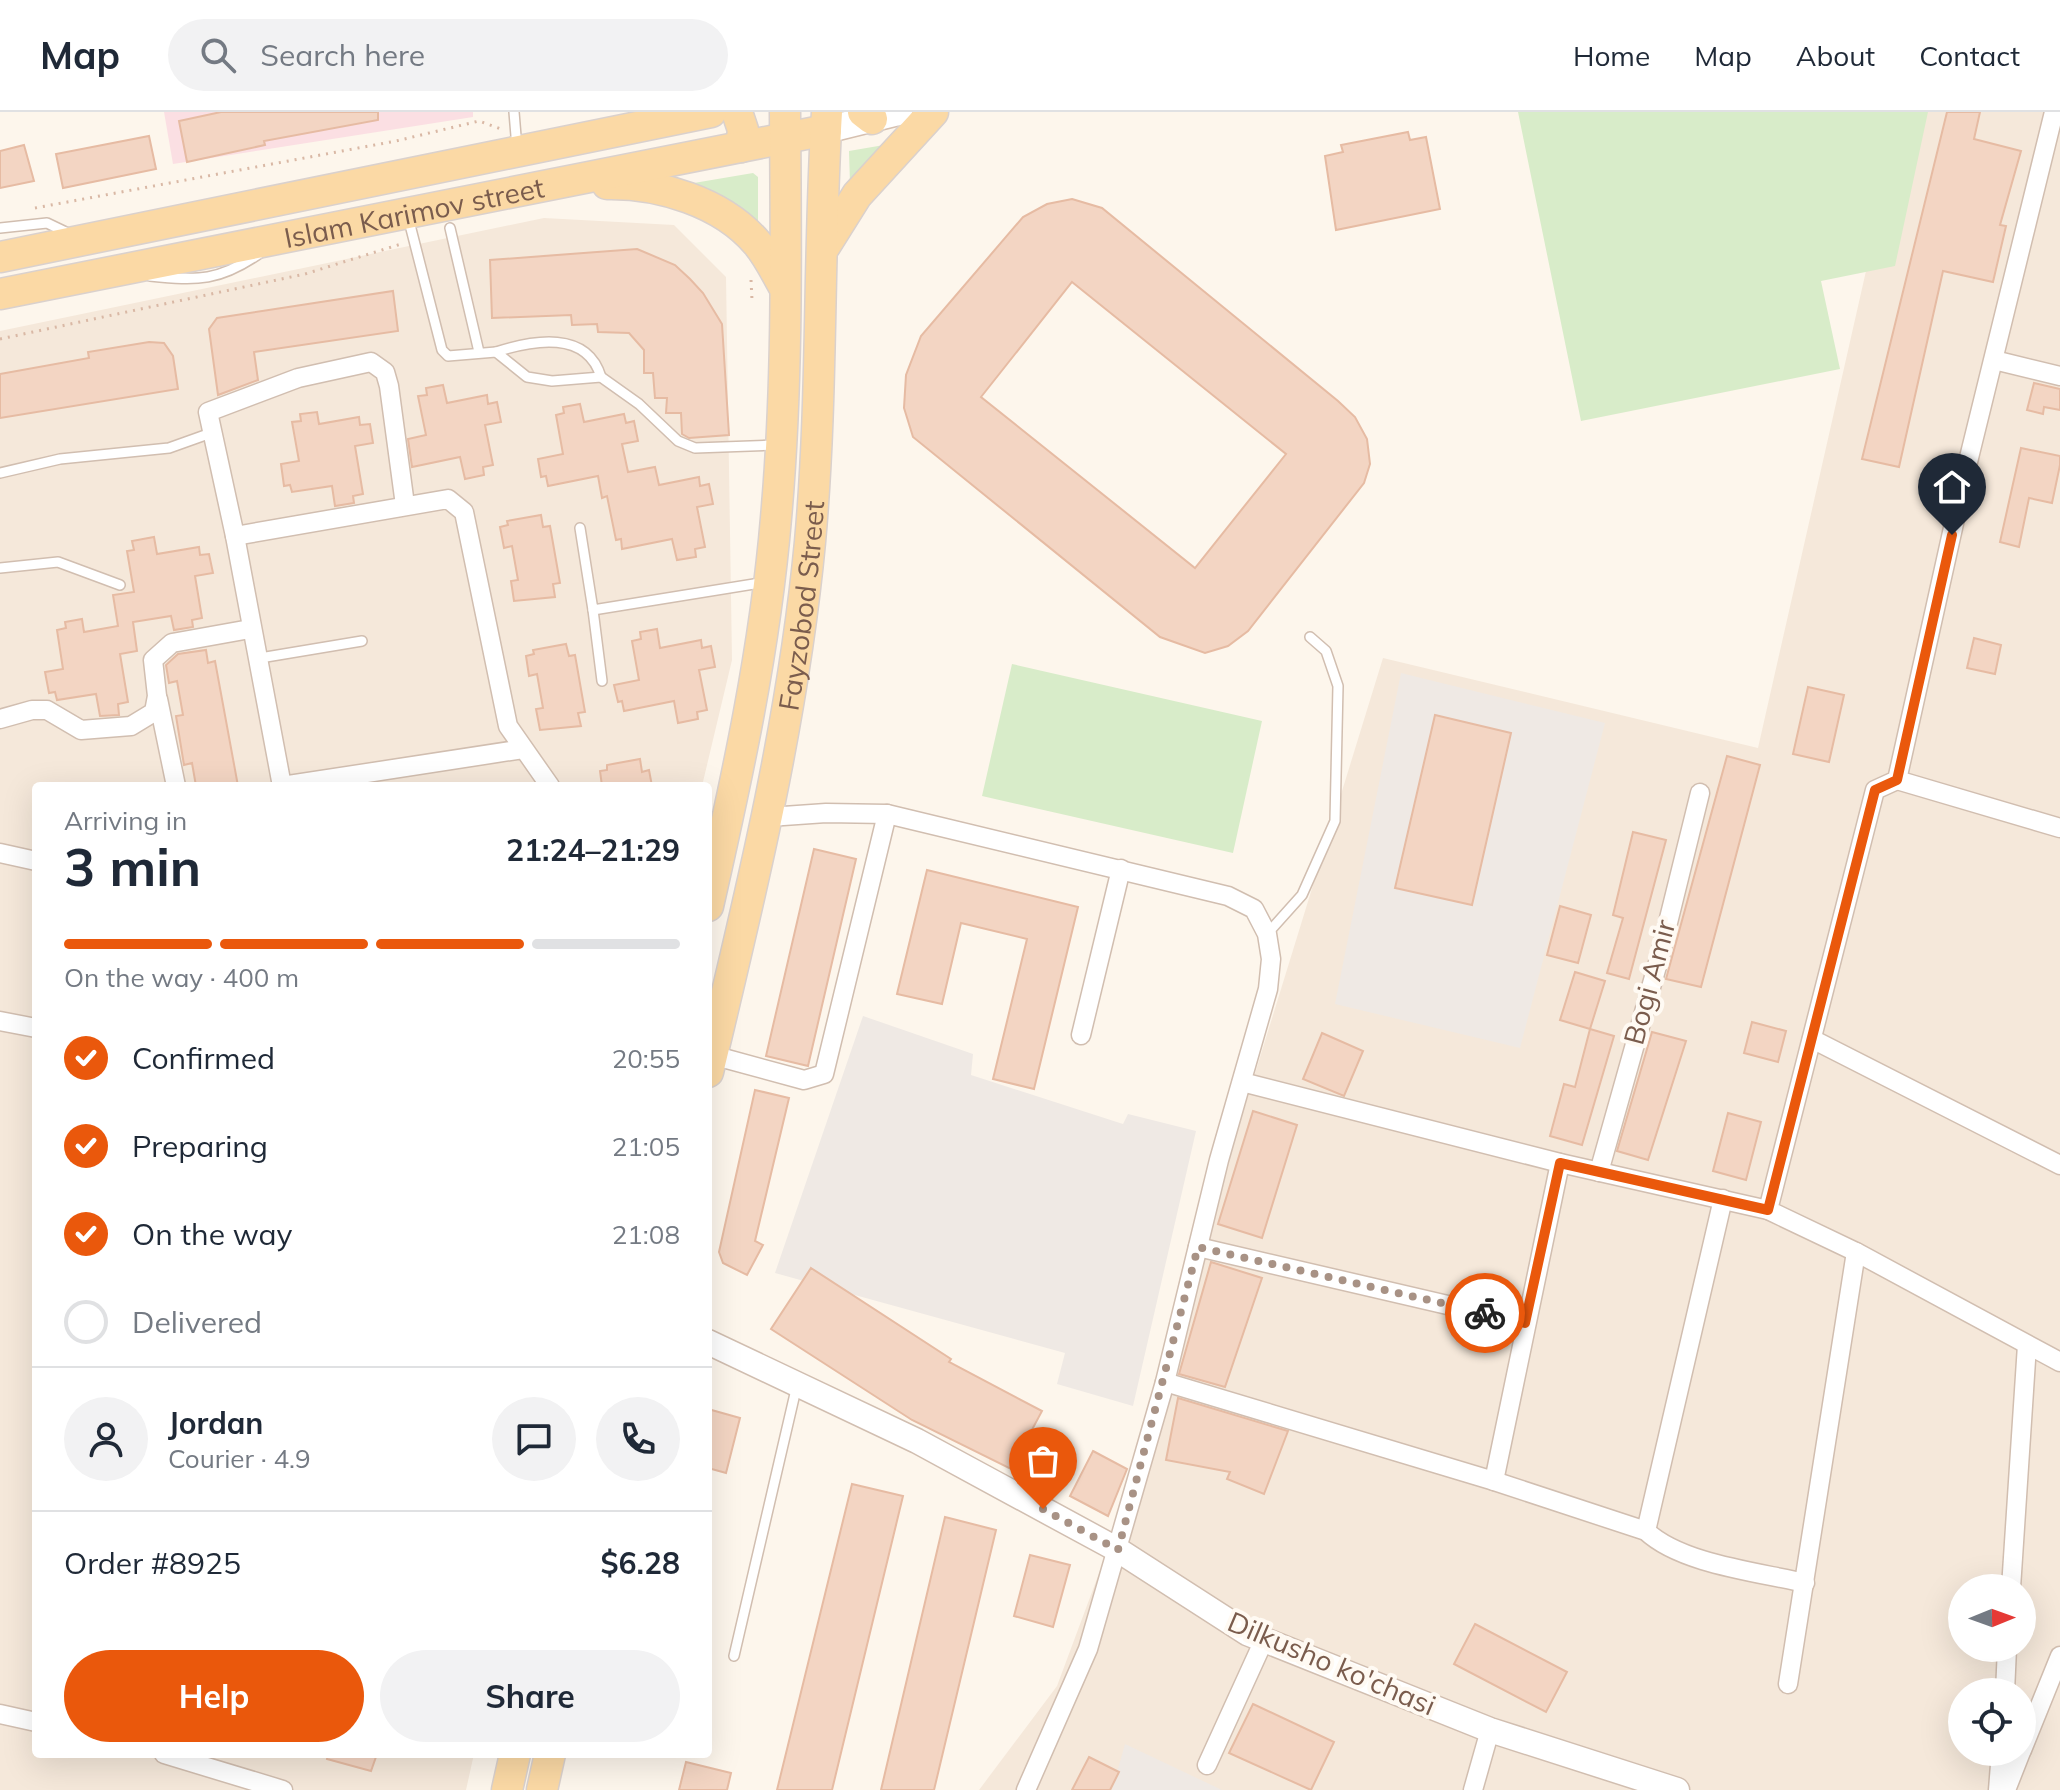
<!DOCTYPE html>
<html lang="en">
<head>
<meta charset="utf-8">
<style>
	:root { --surface:#fff; --page:#f2f2f3; --text:#1f2937; --muted:#747a83; --line:#e0e1e3; --accent:#ea580c }
	body { margin:0; font-family:Mulish,sans-serif; background:var(--page); color:var(--text); height:100vh; display:flex; flex-direction:column; font-size:30px; white-space:nowrap }
	* { box-sizing:border-box; margin:0 }
	p { font-size:26px; color:var(--muted) }
	.icon { flex:none; width:44px; height:44px; fill:none; stroke:currentColor; stroke-width:2; stroke-linecap:round; stroke-linejoin:round }
	.map { position:relative; flex:1; overflow:hidden }
	.side { position:absolute; left:32px; top:670px; width:680px; height:976px; display:flex; flex-direction:column; background:var(--surface); border-radius:8px; box-shadow:0 8px 32px #0002 }
	.side>* { flex:none }
	.needle { width:52px; rotate:89deg }
	.tools { position:absolute; left:1948px; top:1462px; display:grid; gap:16px }
	.tools a { display:grid; place-items:center; width:88px; height:88px; border-radius:50%; background:var(--surface); box-shadow:0 8px 32px #0002; font-size:40px }
	.pin { position:absolute; display:grid; place-items:center; width:68px; height:68px; color:#fff; margin:-82px -34px; border-radius:50% 50% 50% 0; rotate:-45deg; box-shadow:0 0 8px #0007 }
	.pin .icon { rotate:45deg }
	.courier { position:absolute; display:grid; place-items:center; width:80px; height:80px; margin:-40px; border:6px solid #ea580c; border-radius:50%; background:#fff; color:#222; box-shadow:0 2px 10px #0007 }
	.overview em { font-style:normal; font-weight:700 }
	.overview div { display:flex; flex-direction:column-reverse }
	.overview { display:flex; align-items:center; justify-content:space-between; height:136px; padding:0 32px }
	h1 { font-size:52px; font-weight:700; line-height:60px }
	.bar { display:grid; grid-template-columns:repeat(4,1fr); gap:12px 8px; align-content:center; height:96px; padding:0 32px }
	.bar i { height:10px; border-radius:6px; background:var(--line) }
	.bar .selected { background:var(--accent) }
	.bar p { grid-column:span 4 }
	.line { display:flex; align-items:center; gap:20px; padding:0 32px; border-top:2px solid var(--line) }
	.line div { flex:1 }
	.round { display:grid; place-items:center; flex:none; width:84px; height:84px; border-radius:42px; background:var(--page) }
	ol { padding:0 32px; list-style:none }
	li { display:flex; align-items:center; gap:24px; height:88px }
	li p { margin-inline-start:auto }
	li .icon { padding:8px; border-radius:50%; background:var(--accent); color:#fff; stroke-width:4 }
	li:last-child { color:var(--muted) }
	li i { width:44px; height:44px; border:4px solid var(--line); border-radius:50% }
	.cta { display:flex; gap:16px; margin-top:auto; padding:16px 32px }
	.cta a { flex:1; height:92px; border-radius:48px; background:var(--accent); color:#fff; font-size:32px; font-weight:700; line-height:92px; text-align:center }
	.cta a+a { background:var(--page); color:var(--text) }
	header { display:flex; align-items:center; gap:48px; box-sizing:border-box; height:112px; padding:0 40px; background:var(--surface); border-bottom:2px solid var(--line) }
	header strong { font-size:38px }
	nav { display:flex; gap:44px; margin-inline-start:auto; font-size:28px }
	.search { width:560px; height:72px; background:var(--page); display:flex; align-items:center; gap:20px; box-sizing:border-box; padding:0 28px; border-radius:44px; color:var(--muted); font-size:30px }
	.map>svg:first-child { display:block }
</style>
</head>
<body>
<header>
<strong>Map</strong>
<div class="search"><svg class="icon" aria-label="search" viewBox="0 0 24 24"><circle cx="10" cy="10" r="6"/><path d="M15 15l6 6"/></svg>Search here</div>
<nav><a>Home</a><a>Map</a><a>About</a><a>Contact</a></nav>
</header>
<div class="map">
<svg width="2060" height="1678" viewBox="0 0 2060 1678">
	<rect width="100%" height="100%" fill="#fdf6ec"/>
	<!-- residential -->
	<g fill="#f5e8da" fill-rule="evenodd">
		<path d="M1902,0h158v1678h-1081l78,-104 54,-145 272,-883 375,90zM1962,1476h60v60h-60zM1962,1580h60v60h-60z"/>
		<path d="M544,106l130,7 52,52 6,383 -30,126h-666v968h438l-8,36h-466v-1459z"/>
	</g>
	<!-- industrial -->
	<g fill="#efe9e4">
		<path d="M1401,561l204,50 -85,325 -185,-44z"/>
		<path d="M863,904l110,38 -2,21 152,49 5,-10 68,17 -63,275 -76,-22 8,-31 -290,-80z"/>
		<path d="M1125,1632l97,46h-110z"/>
	</g>
	<!-- medical -->
	<path fill="#fbdfe3" d="M164,0h309v5l-300,47z"/>
	<!-- green -->
	<g fill="#d8ecc9">
		<path d="M1518,0h410l-33,154 -74,15 19,88 -259,52z"/>
		<path d="M884,33l-34,39 -1,-33z"/>
		<path d="M753,61l5,4v48l-70,-41z"/>
		<path d="M1012,552l250,57 -29,132 -251,-57z"/>
	</g>
	<!-- building -->
	<g fill="#f3d5c3" stroke="#e6bba3" stroke-width="2" fill-rule="evenodd">
		<path d="M221,0h157v8l-114,21 1,4 -78,17 -8,-41z"/>
		<path d="M1947,0h33l-6,27 47,12 -21,74 6,1 -13,56 -50,-11 -44,196 -37,-8z"/>
		<path d="M1408,20l2,8 16,-3 14,72 -104,21 -11,-74 18,-4 -2,-7z"/>
		<path d="M149,24l7,33 -93,19 -7,-34z"/>
		<path d="M24,33l10,36 -34,7v-37z"/>
		<path d="M1072,87l30,9 236,193 17,16 12,22 3,25 -6,19 -116,148 -20,15 -23,7 -45,-16 -247,-200 -9,-29 2,-33 15,-39 102,-119 24,-13zM1072,170l214,172 -91,114 -214,-171z"/>
		<path d="M637,137l38,16 15,14 13,14 19,31 7,111 -40,3 -7,-4 -1,-21h-15l1,-15h-12l-2,-25h-9v-23l-15,-17 -31,-1 -1,-8 -25,1 -1,-10 -79,3 -2,-58z"/>
		<path d="M393,179l5,40 -144,21 4,28 -40,15 -9,-66 8,-11z"/>
		<path d="M149,230l15,1 9,13 5,33 -178,29v-44l89,-16 -1,-6z"/>
		<path d="M2034,271l26,6v21l-16,-3 -1,7 -16,-4z"/>
		<path d="M443,273l4,18 40,-8 1,9 9,-2 4,20 -16,3 8,40 -10,2 1,8 -19,4 -5,-22 -48,10 -4,-28 18,-4 -8,-39 9,-1 -1,-7z"/>
		<path d="M580,292l4,18 40,-8 2,9 8,-2 4,20 -16,3 6,28 27,-5 4,18 40,-8 1,9 9,-2 4,20 -16,3 8,40 -10,2 1,8 -19,3 -5,-21 -50,10 -1,-10 -5,1 -9,-44 -5,2 -4,-22 -50,10 -2,-10 -5,1 -3,-18 25,-5 -7,-39 8,-2 -1,-6z"/>
		<path d="M317,300l2,12 40,-7 1,8 10,-1 3,19 -18,3 8,48 -10,2 1,7 -19,3 -3,-20 -40,6 -2,-7 -6,1 -3,-22 18,-3 -7,-39 9,-1 -1,-7z"/>
		<path d="M2021,336l39,8v9l-8,38 -23,-5 -10,49 -19,-5z"/>
		<path d="M541,403l2,12 7,-1 10,57 -7,1 2,13 -41,4 -3,-20 7,-1 -6,-34 -8,2 -4,-21 8,-2 -1,-4z"/>
		<path d="M154,425l3,17 42,-7 1,8 9,-1 4,19 -18,3 7,42 -10,2 1,7 -19,3 -3,-14 -38,6 4,29 -17,3 8,48 -10,2 1,11 -19,1 -4,-22 -39,6 -2,-8 -6,1 -4,-21 18,-3 -6,-39 9,-2 -1,-6 17,-3 2,13 34,-6 -5,-31 21,-3 -7,-41 7,-1 -2,-9z"/>
		<path d="M657,517l3,19 41,-8 1,8 9,-2 4,21 -16,3 8,40 -10,2 1,7 -20,4 -4,-22 -50,10 -2,-10 -4,1 -4,-17 25,-5 -7,-39 9,-2 -1,-7z"/>
		<path d="M1974,526l27,7 -6,29 -28,-6z"/>
		<path d="M566,532l3,12 6,-1 10,57 -7,1 3,13 -41,4 -4,-21 7,-1 -6,-34 -8,2 -3,-20 8,-2 -1,-4z"/>
		<path d="M206,538l2,13 7,-2 23,125h-42l-4,-23 -8,2 -8,-49 7,-1 -6,-34 -8,2 -3,-18 12,-11z"/>
		<path d="M1808,575l36,8 -15,67 -36,-8z"/>
		<path d="M1435,603l76,18 -39,172 -77,-17z"/>
		<path d="M1727,644l33,9 -59,222 -35,-8z"/>
		<path d="M640,647l2,13 7,-2 3,16h-50l-2,-15 7,-1v-5z"/>
		<path d="M1633,720l33,8 -37,139 -22,-6 16,-55 -10,-3z"/>
		<path d="M814,737l42,10 -48,207 -42,-10z"/>
		<path d="M927,758l151,37 -44,182 -41,-10 34,-140 -66,-16 -19,81 -45,-10z"/>
		<path d="M1560,794l31,9 -13,48 -31,-8z"/>
		<path d="M1575,860l30,9 -15,48 -30,-9z"/>
		<path d="M1752,910l34,9 -8,31 -34,-9z"/>
		<path d="M1590,917l24,7 -32,109 -32,-9 14,-52 11,3z"/>
		<path d="M1652,920l34,9 -38,119 -31,-9z"/>
		<path d="M1322,921l41,18 -19,45 -41,-17z"/>
		<path d="M755,978l34,8 -34,143 8,4 -16,30 -24,-12 -4,-11z"/>
		<path d="M1253,999l44,14 -35,113 -44,-14z"/>
		<path d="M1728,1001l33,9 -15,58 -33,-9z"/>
		<path d="M1211,1150l51,16 -37,109 -46,-13z"/>
		<path d="M811,1156l140,91 -2,3 93,49 -31,58 -99,-49 -141,-91z"/>
		<path d="M1178,1286l110,33 -24,63 -37,-15 3,-7 -64,-12z"/>
		<path d="M708,1297l32,9 -14,55 -18,-5z"/>
		<path d="M1093,1339l34,18 -19,47 -38,-20z"/>
		<path d="M852,1372l51,12 -71,294h-55z"/>
		<path d="M945,1405l51,13 -62,260h-53z"/>
		<path d="M1030,1443l40,10 -17,62 -39,-11z"/>
		<path d="M1475,1512l92,48 -21,40 -92,-48z"/>
		<path d="M1253,1592l81,38 -23,48 -82,-37z"/>
		<path d="M328,1642h49l-6,17 -44,-12z"/>
		<path d="M1089,1645l30,15 -9,18h-38z"/>
		<path d="M686,1650l45,11 -4,17h-48z"/>
	</g>
	<g fill="none" stroke-linecap="round" stroke-linejoin="round">
		<!-- service casing -->
		<g stroke="#d1beb0" stroke-width="12">
			<g id="service">
				<path d="M514,0l3,36"/>
				<path d="M408,105l34,133 6,6 48,-4 31,25 25,4 49,-4 38,27 39,37 17,7 82,-3"/>
				<path d="M0,116l47,-5 25,12"/>
				<path d="M450,116l29,124"/>
				<path d="M150,164c48,5 70,5 110,-23"/>
				<path d="M496,240c37,-12 91,-22 105,25"/>
				<path d="M0,361l60,-14 109,-11 42,-15"/>
				<path d="M580,416l13,82 173,-28"/>
				<path d="M0,456l58,-6 62,23"/>
				<path d="M593,498l9,71"/>
				<path d="M260,546l102,-17"/>
				<path d="M1267,822l35,-39 33,-74 3,-135 -12,-35 -16,-14"/>
				<path d="M734,1544l63,-271"/>
			</g>
		</g>
		<!-- minor casing -->
		<g stroke="#d1beb0" stroke-width="21">
			<g id="minor">
				<path d="M2054,0l-89,362 -68,306 -22,10 -107,420 88,42 204,110"/>
				<path d="M1994,248l66,16"/>
				<path d="M235,424l-27,-124 90,-34 73,-16 14,10 4,14 16,119"/>
				<path d="M158,587l18,87"/>
				<path d="M0,607l32,-9h15l34,20 50,-4 23,-14 3,-16 -4,-36 19,-17 78,-14"/>
				<path d="M523,637l-241,37 -47,-250 213,-37 16,13 44,214 42,60"/>
				<path d="M1897,668l163,48"/>
				<path d="M769,705l57,-4 61,1 341,82 26,13 13,25 4,25 -3,30 -49,171 -54,222 -77,267 -62,141"/>
				<path d="M0,741l36,8"/>
				<path d="M0,909l36,7"/>
				<path d="M1081,923l40,-166"/>
				<path d="M1812,927l248,126"/>
				<path d="M712,943l92,25 20,-6 63,-260"/>
				<path d="M1242,970l318,81 208,47"/>
				<path d="M1599,1060l60,-213 41,-166"/>
				<path d="M1198,1135l327,76"/>
				<path d="M1165,1270l329,99 152,50c35,33 112,41 159,52"/>
				<path d="M1494,1369l66,-318"/>
				<path d="M1646,1419l77,-332"/>
				<path d="M2011,1476l16,-243"/>
				<path d="M1788,1572l68,-432"/>
				<path d="M2005,1580l2,-44"/>
				<path d="M0,1602l36,8"/>
				<path d="M2022,1638l38,-94"/>
				<path d="M164,1642l119,36"/>
				<path d="M1207,1653l57,-125"/>
				<path d="M1473,1678l17,-60"/>
				<path d="M1998,1678l3,-38"/>
				<path d="M2006,1678l15,-38"/>
			</g>
		</g>
		<!-- tertiary casing -->
		<g stroke="#d1beb0" stroke-width="27">
			<path id="tertiary" d="M708,1230l209,99 201,109 129,83 243,97 187,60"/>
		</g>
		<!-- secondary casing -->
		<g stroke="#d6c0b0" stroke-width="29">
			<path id="secondary" d="M826,18l73,-18"/>
		</g>
		<!-- primary casing -->
		<g stroke="#dad1cd" stroke-width="33">
			<g id="primary">
				<path d="M737,0l6,18 -2,17"/>
				<path d="M863,0l9,7"/>
				<path d="M607,72c52,-1 115,18 150,59 11,13 18,28 26,42"/>
				<path d="M825,134l32,-51 76,-83"/>
				<path d="M0,145l711,-145"/>
				<path id="s1" d="M0,182l826,-164"/>
				<path d="M708,794c29,-128 57,-256 68,-388 12,-134 10,-271 9,-406"/>
				<path id="s2" d="M708,960c42,-175 85,-350 102,-530 13,-143 8,-287 17,-430"/>
				<path d="M507,1678l8,-36"/>
				<path d="M542,1678l8,-36"/>
			</g>
		</g>
		<!-- path -->
		<g stroke="#d9b8a5" stroke-width="3" stroke-dasharray="2 6" stroke-linecap="butt">
			<path d="M35,96l361,-67 83,-20 22,8"/>
			<path d="M751,168l1,20"/>
			<path d="M0,227l305,-65 96,-30"/>
		</g>
		<!-- service -->
		<use href="#service" stroke="#fff" stroke-width="9"/>
		<!-- minor -->
		<use href="#minor" stroke="#fff" stroke-width="18"/>
		<!-- tertiary -->
		<use href="#tertiary" stroke="#fff" stroke-width="24"/>
		<!-- secondary -->
		<use href="#secondary" stroke="#fff" stroke-width="26"/>
		<!-- primary -->
		<use href="#primary" stroke="#fbd9a5" stroke-width="30"/>
	</g>
	<g fill="none" stroke-linecap="round" stroke-linejoin="round">
		<!-- done -->
		<path stroke="#a89285" stroke-width="8" stroke-dasharray="0 14.4" d="M1043,1397l75,41 80,-303 287,66"/>
		<!-- route -->
		<path stroke="#ea580c" stroke-width="10" d="M1485,1201l40,10 35,-160 208,47 107,-420 22,-10 55,-245"/>
	</g>
	<g text-anchor="middle" dominant-baseline="central" stroke-width="8" stroke-linejoin="round" paint-order="stroke">
		<!-- street labels -->
		<g font-size="28" fill="#7a5c4d" stroke="#fffaf3">
			<text stroke="none"><textPath href="#s1" startOffset="422">Islam Karimov street</textPath></text>
			<text stroke="none"><textPath href="#s2" startOffset="476">Fayzobod Street</textPath></text>
			<text transform="translate(1649 870) rotate(-75)">Bogi Amir</text>
			<text transform="translate(1332 1551) rotate(23)">Dilkusho ko'chasi</text>
		</g>
	</g>
</svg>
<div class="tools">
<a><svg class="needle" viewBox="-14 -14 28 28"><path d="M0-13l5 13h-10z" fill="#e53935"/><path d="M0 13l5-13h-10z" fill="#747a83"/></svg></a>
<a><svg class="icon" aria-label="locate" viewBox="0 0 24 24"><circle cx="12" cy="12" r="6"/><path d="M12 2v4M12 18v4M2 12h4M18 12h4"/></svg></a>
</div>
<div class="pin" style="left:1043px;top:1397px;background:#ea580c"><svg class="icon" aria-label="bag" viewBox="0 0 24 24"><path d="M5 8h14l-1 12H6zM9 8a3 3 0 0 1 6 0"/></svg></div>
<div class="pin" style="left:1952px;top:423px;background:#1f2937"><svg class="icon" aria-label="home" viewBox="0 0 24 24"><path d="M3 11l9-7 9 7M6 9v11h12V9"/></svg></div>
<div class="courier" style="left:1485px;top:1201px"><svg class="icon" aria-label="bike" viewBox="0 0 24 24"><circle cx="6" cy="16" r="4"/><circle cx="18" cy="16" r="4"/><path d="M6 16l4-8h5l3 8M10 8l3 8H6M13 5h3"/></svg></div>
<section class="side">
<div class="overview"><div><h1>3 min</h1><p>Arriving in</p></div><em>21:24–21:29</em></div>
<div class="bar"><i class="selected"></i><i class="selected"></i><i class="selected"></i><i></i><p>On the way · 400 m</p></div>
<ol>
<li><svg class="icon" aria-label="check" viewBox="0 0 24 24"><path d="M5 12l5 5 9-10"/></svg>Confirmed<p>20:55</p></li>
<li><svg class="icon" aria-label="check" viewBox="0 0 24 24"><path d="M5 12l5 5 9-10"/></svg>Preparing<p>21:05</p></li>
<li><svg class="icon" aria-label="check" viewBox="0 0 24 24"><path d="M5 12l5 5 9-10"/></svg>On the way<p>21:08</p></li>
<li><i></i>Delivered</li>
</ol>
<div class="line" style="height:144px"><a class="round"><svg class="icon" aria-label="person" viewBox="0 0 24 24"><circle cx="12" cy="8" r="4"/><path d="M4 21q1-7 8-7t8 7"/></svg></a><div><b>Jordan</b><p>Courier · 4.9</p></div><a class="round"><svg class="icon" aria-label="chat" viewBox="0 0 24 24"><path d="M4 5h16v11H9l-5 4z"/></svg></a><a class="round"><svg class="icon" aria-label="phone" viewBox="0 0 24 24"><path d="M5 4h4l2 5-3 2q2 4 5 5l2-3 5 2v4C11 20 4 13 5 4z"/></svg></a></div>
<div class="line" style="height:104px"><div>Order #8925</div><b>$6.28</b></div>
<div class="cta"><a>Help</a><a>Share</a></div>
</section>
</div>
</body>
</html>
